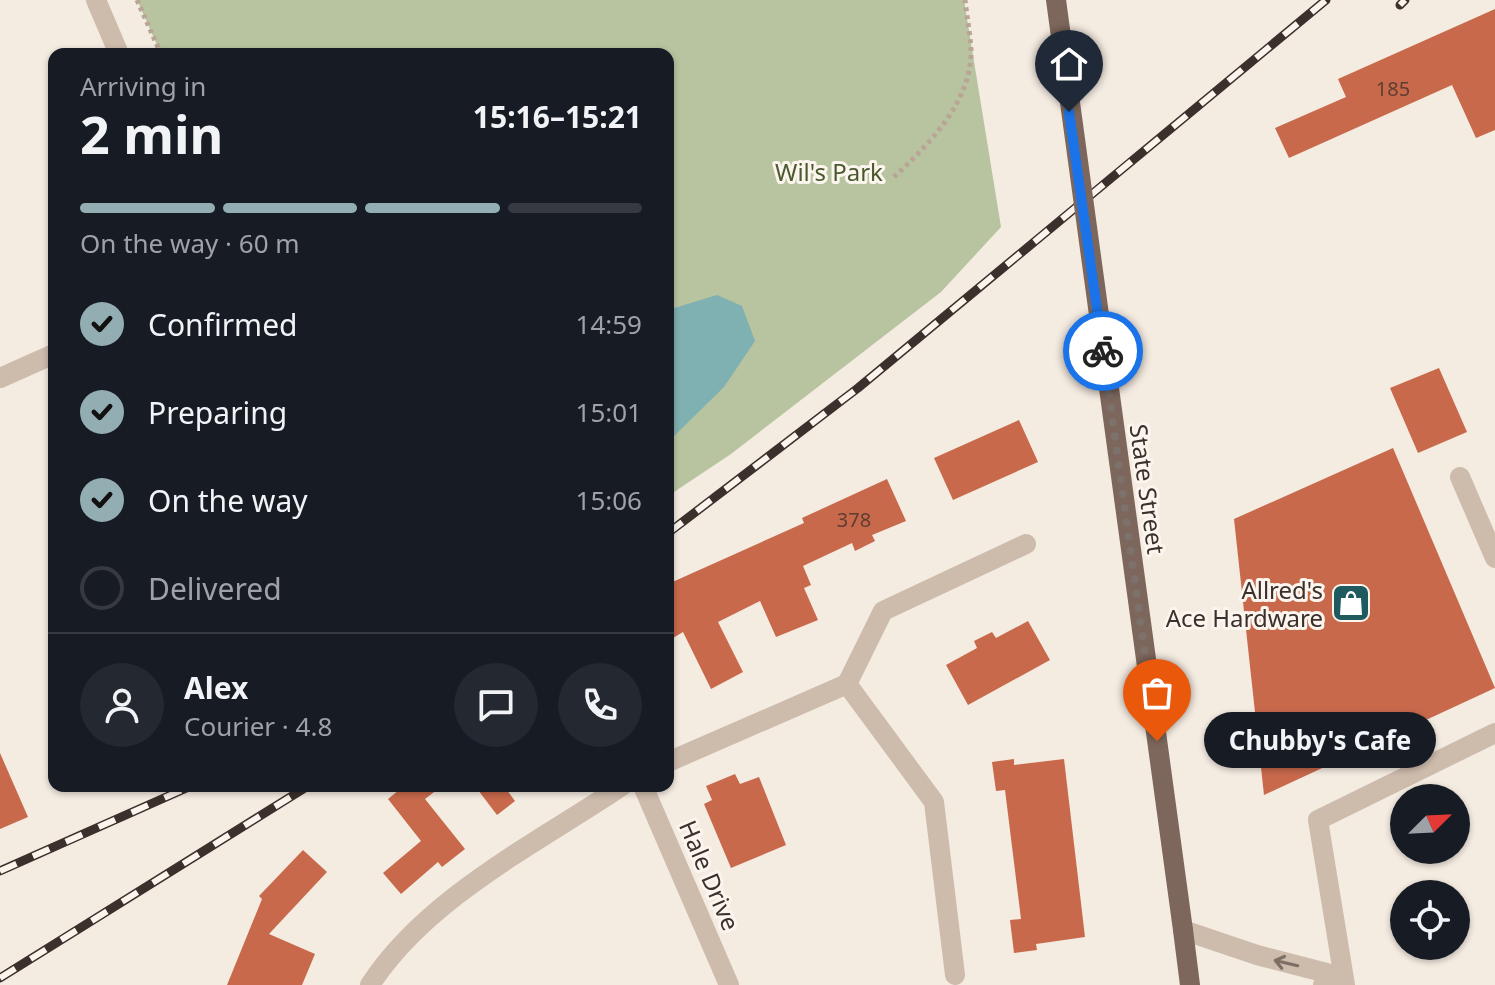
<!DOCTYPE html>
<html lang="en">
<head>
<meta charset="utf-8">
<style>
	:root { --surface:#171b24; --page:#242831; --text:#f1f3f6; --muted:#9ea1a6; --line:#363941; --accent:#92aeb2 }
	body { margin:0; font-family:"Noto Sans",sans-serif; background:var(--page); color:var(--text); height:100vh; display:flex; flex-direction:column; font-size:30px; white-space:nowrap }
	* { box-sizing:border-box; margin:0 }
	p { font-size:26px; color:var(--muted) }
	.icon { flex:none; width:44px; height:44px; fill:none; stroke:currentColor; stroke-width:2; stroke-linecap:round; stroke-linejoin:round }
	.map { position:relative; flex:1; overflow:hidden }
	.details { position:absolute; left:48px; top:48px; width:626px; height:744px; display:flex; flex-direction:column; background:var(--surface); border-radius:16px; box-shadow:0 2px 6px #0004 }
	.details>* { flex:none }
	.needle { width:52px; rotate:66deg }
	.controls { position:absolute; left:1390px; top:784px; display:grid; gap:16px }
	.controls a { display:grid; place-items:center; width:80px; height:80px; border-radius:50%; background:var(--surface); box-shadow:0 2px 6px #0004; font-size:40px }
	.pin { position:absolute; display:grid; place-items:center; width:68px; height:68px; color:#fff; margin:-82px -34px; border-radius:50% 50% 50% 0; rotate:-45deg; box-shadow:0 0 8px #0007 }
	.pin .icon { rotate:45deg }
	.courier { position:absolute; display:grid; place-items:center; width:80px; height:80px; margin:-40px; border:6px solid #1a73e8; border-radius:50%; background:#fff; color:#222; box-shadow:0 2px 10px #0007 }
	.bubble { position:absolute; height:56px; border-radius:28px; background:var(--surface); box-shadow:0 2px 6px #0004; font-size:26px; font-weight:700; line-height:56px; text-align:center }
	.summary em { font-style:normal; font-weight:700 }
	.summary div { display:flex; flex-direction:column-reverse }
	.summary { display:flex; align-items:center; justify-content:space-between; height:136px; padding:0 32px }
	h1 { font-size:52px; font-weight:700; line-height:60px }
	.bar { display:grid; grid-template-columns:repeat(4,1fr); gap:12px 8px; align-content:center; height:96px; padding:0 32px }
	.bar i { height:10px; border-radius:6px; background:var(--line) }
	.bar .active { background:var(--accent) }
	.bar p { grid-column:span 4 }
	.line { display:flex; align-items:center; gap:20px; padding:0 32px; border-top:2px solid var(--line) }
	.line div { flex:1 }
	.round { display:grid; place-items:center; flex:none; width:84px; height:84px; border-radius:42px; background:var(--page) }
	ol { padding:0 32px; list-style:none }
	li { display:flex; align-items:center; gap:24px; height:88px }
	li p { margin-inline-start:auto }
	li .icon { padding:8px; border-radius:50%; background:var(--accent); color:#111; stroke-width:4 }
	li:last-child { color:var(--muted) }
	li i { width:44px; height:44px; border:4px solid var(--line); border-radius:50% }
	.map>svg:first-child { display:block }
</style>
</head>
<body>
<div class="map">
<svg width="1495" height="985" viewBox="0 0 1495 985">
	<rect width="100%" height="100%" fill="#f4ebe1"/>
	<!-- green -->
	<path fill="#b8c4a0" d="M137,0h827l37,227 -60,65 -210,162 -63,42v-442h-507z"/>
	<!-- water -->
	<path fill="#7fb0b2" d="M717,295l25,11 13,35 -31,46 -56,55v-132z"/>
	<!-- building -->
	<g fill="#c8694b">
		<path d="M1495,9v121l-19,8 -24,-53 -163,73 -14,-30 71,-31 -8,-18z"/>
		<path d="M1439,368l28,64 -49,21 -28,-65z"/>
		<path d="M1019,420l19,42 -85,38 -19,-42z"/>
		<path d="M1393,448l102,240 -231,107 -30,-276z"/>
		<path d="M887,479l19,42 -34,14 3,6 -20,10 -3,-8 -49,23 8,19 -7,3 14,32 -42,17 -16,-36 -42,21 25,50 -32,17 -28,-57 -15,9v-57l136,-61 -2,-5z"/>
		<path d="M1028,621l22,39 -82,45 -22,-40 31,-17 -3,-7 18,-9 4,6z"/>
		<path d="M0,753l28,64 -28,12z"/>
		<path d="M1014,759v6l50,-6 21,178 -49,7 1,6 -23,3 -4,-33 11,-1 -16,-129 -9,1 -4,-29z"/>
		<path d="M735,774l5,10 19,-7 27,68 -55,23 -27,-64 8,-4 -6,-14z"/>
		<path d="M404,786h38l-17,13 40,50 -23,18 -4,-5 -37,32 -18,-21 38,-32 -33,-42z"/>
		<path d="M475,786h29l11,15 -18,14z"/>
		<path d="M303,850l24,22 -58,62 46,20 -13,31h-75l35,-86 -3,-3z"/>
	</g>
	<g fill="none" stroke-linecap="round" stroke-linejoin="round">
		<!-- path -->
		<g stroke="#b9a596" stroke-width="5" stroke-dasharray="4 4" stroke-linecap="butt">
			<path d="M137,0l24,54"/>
			<path d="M894,177c34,-32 78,-75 77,-127 -1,-16 -4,-33 -6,-50"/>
		</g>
		<!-- minor -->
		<g stroke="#cdbbac" stroke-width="20">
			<path d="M96,0l23,54"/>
			<path d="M0,378l54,-24"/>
			<path d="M1460,477l35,81"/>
			<path d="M847,684l87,118 21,173"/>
			<path d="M847,684l36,-73 143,-67"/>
			<path d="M668,762l179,-78"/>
			<path d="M643,786l86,199"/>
			<path d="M1183,930l74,25 85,22 -19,8"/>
			<path d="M370,985c56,-87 167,-142 252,-199"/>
			<path d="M1345,985l-27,-165 177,-87"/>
		</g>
		<!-- major -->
		<path stroke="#7d675c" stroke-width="20" d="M1183,930l7,55"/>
		<!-- rail casing -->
		<g stroke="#3b302b" stroke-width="9">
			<g id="rail">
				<path d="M1400,5l5,-5"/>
				<path d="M668,533l190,-145 468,-388"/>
				<path d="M0,871l191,-85"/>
				<path d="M0,978l308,-192"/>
			</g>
		</g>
		<!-- rail -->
		<use href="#rail" stroke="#fbf5ee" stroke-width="6" stroke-dasharray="18" stroke-linecap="butt"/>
		<!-- major-bridge -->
		<path stroke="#7d675c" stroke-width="20" d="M1056,0l127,930"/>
	</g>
	<!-- one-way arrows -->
	<defs><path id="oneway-shaft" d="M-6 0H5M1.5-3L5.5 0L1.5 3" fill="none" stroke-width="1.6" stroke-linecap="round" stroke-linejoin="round" transform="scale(2)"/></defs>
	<use stroke="#7d6f65" href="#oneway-shaft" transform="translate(1286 963) rotate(-167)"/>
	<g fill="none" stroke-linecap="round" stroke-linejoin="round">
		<!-- done -->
		<path stroke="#7c716b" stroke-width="8" stroke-dasharray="0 14.4" d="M1103,351l54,390"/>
		<!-- route -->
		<path stroke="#1a73e8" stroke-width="10" d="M1069,112l34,239"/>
	</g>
	<!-- icons -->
	<defs>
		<g id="shop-square" transform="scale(2)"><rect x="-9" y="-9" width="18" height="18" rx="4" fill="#1f5a5e" stroke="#fbf5ee"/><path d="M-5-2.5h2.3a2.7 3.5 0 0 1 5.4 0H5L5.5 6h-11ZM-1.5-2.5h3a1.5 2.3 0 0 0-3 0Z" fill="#fff"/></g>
	</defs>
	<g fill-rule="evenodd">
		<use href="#shop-square" x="1351" y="603"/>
	</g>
	<g text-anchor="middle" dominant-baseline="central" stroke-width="6" stroke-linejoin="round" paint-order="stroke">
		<!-- number labels -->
		<g font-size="20" fill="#5e3e33">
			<text x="1393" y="88">185</text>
			<text x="854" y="519">378</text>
		</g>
		<!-- park labels -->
		<g font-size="24" fill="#4a5a2e" stroke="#fbf5ee">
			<text x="829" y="171">Wil's Park</text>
		</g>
		<!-- street labels -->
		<g font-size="24" fill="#3b302b" stroke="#fbf5ee">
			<text transform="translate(1148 489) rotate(82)">State Street</text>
			<text transform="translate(710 875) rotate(67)">Hale Drive</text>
		</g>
		<!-- poi labels -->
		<g font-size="24" fill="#3b302b" stroke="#fbf5ee" text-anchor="end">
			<text x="1323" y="589">Allred's<tspan x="1323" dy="28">Ace Hardware</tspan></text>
		</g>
	</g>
</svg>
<div class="controls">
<a><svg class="needle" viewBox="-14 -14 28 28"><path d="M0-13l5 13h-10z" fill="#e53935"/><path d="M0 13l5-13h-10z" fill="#9ea1a6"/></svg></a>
<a><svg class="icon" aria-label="locate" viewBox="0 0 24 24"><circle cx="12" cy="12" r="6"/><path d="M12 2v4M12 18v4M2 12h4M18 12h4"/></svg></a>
</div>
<div class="pin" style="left:1157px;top:741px;background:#ea580c"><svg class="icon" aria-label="bag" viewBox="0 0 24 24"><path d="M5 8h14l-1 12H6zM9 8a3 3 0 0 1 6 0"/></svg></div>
<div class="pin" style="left:1069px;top:112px;background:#1f2937"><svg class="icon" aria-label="home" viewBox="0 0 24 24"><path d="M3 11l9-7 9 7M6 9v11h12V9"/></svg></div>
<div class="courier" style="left:1103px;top:351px"><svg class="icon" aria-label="bike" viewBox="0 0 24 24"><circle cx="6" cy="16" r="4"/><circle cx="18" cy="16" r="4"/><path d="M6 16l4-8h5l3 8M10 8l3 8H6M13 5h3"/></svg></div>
<div class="bubble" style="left:1204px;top:712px;width:232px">Chubby's Cafe</div>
<section class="details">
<div class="summary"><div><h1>2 min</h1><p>Arriving in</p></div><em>15:16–15:21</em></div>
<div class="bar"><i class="active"></i><i class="active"></i><i class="active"></i><i></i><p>On the way · 60 m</p></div>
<ol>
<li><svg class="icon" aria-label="check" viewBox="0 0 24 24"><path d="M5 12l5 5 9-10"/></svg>Confirmed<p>14:59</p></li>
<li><svg class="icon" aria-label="check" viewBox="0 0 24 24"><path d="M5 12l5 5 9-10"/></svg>Preparing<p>15:01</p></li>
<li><svg class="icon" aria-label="check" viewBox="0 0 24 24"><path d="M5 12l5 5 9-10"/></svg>On the way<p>15:06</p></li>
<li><i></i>Delivered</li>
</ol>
<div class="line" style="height:144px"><a class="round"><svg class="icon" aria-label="person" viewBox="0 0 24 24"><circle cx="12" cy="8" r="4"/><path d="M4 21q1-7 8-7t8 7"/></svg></a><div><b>Alex</b><p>Courier · 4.8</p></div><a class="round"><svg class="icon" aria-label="chat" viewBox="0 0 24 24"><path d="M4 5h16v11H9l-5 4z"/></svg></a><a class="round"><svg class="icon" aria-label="phone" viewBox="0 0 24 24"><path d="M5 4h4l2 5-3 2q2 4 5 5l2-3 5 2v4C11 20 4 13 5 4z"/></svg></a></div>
</section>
</div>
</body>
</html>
